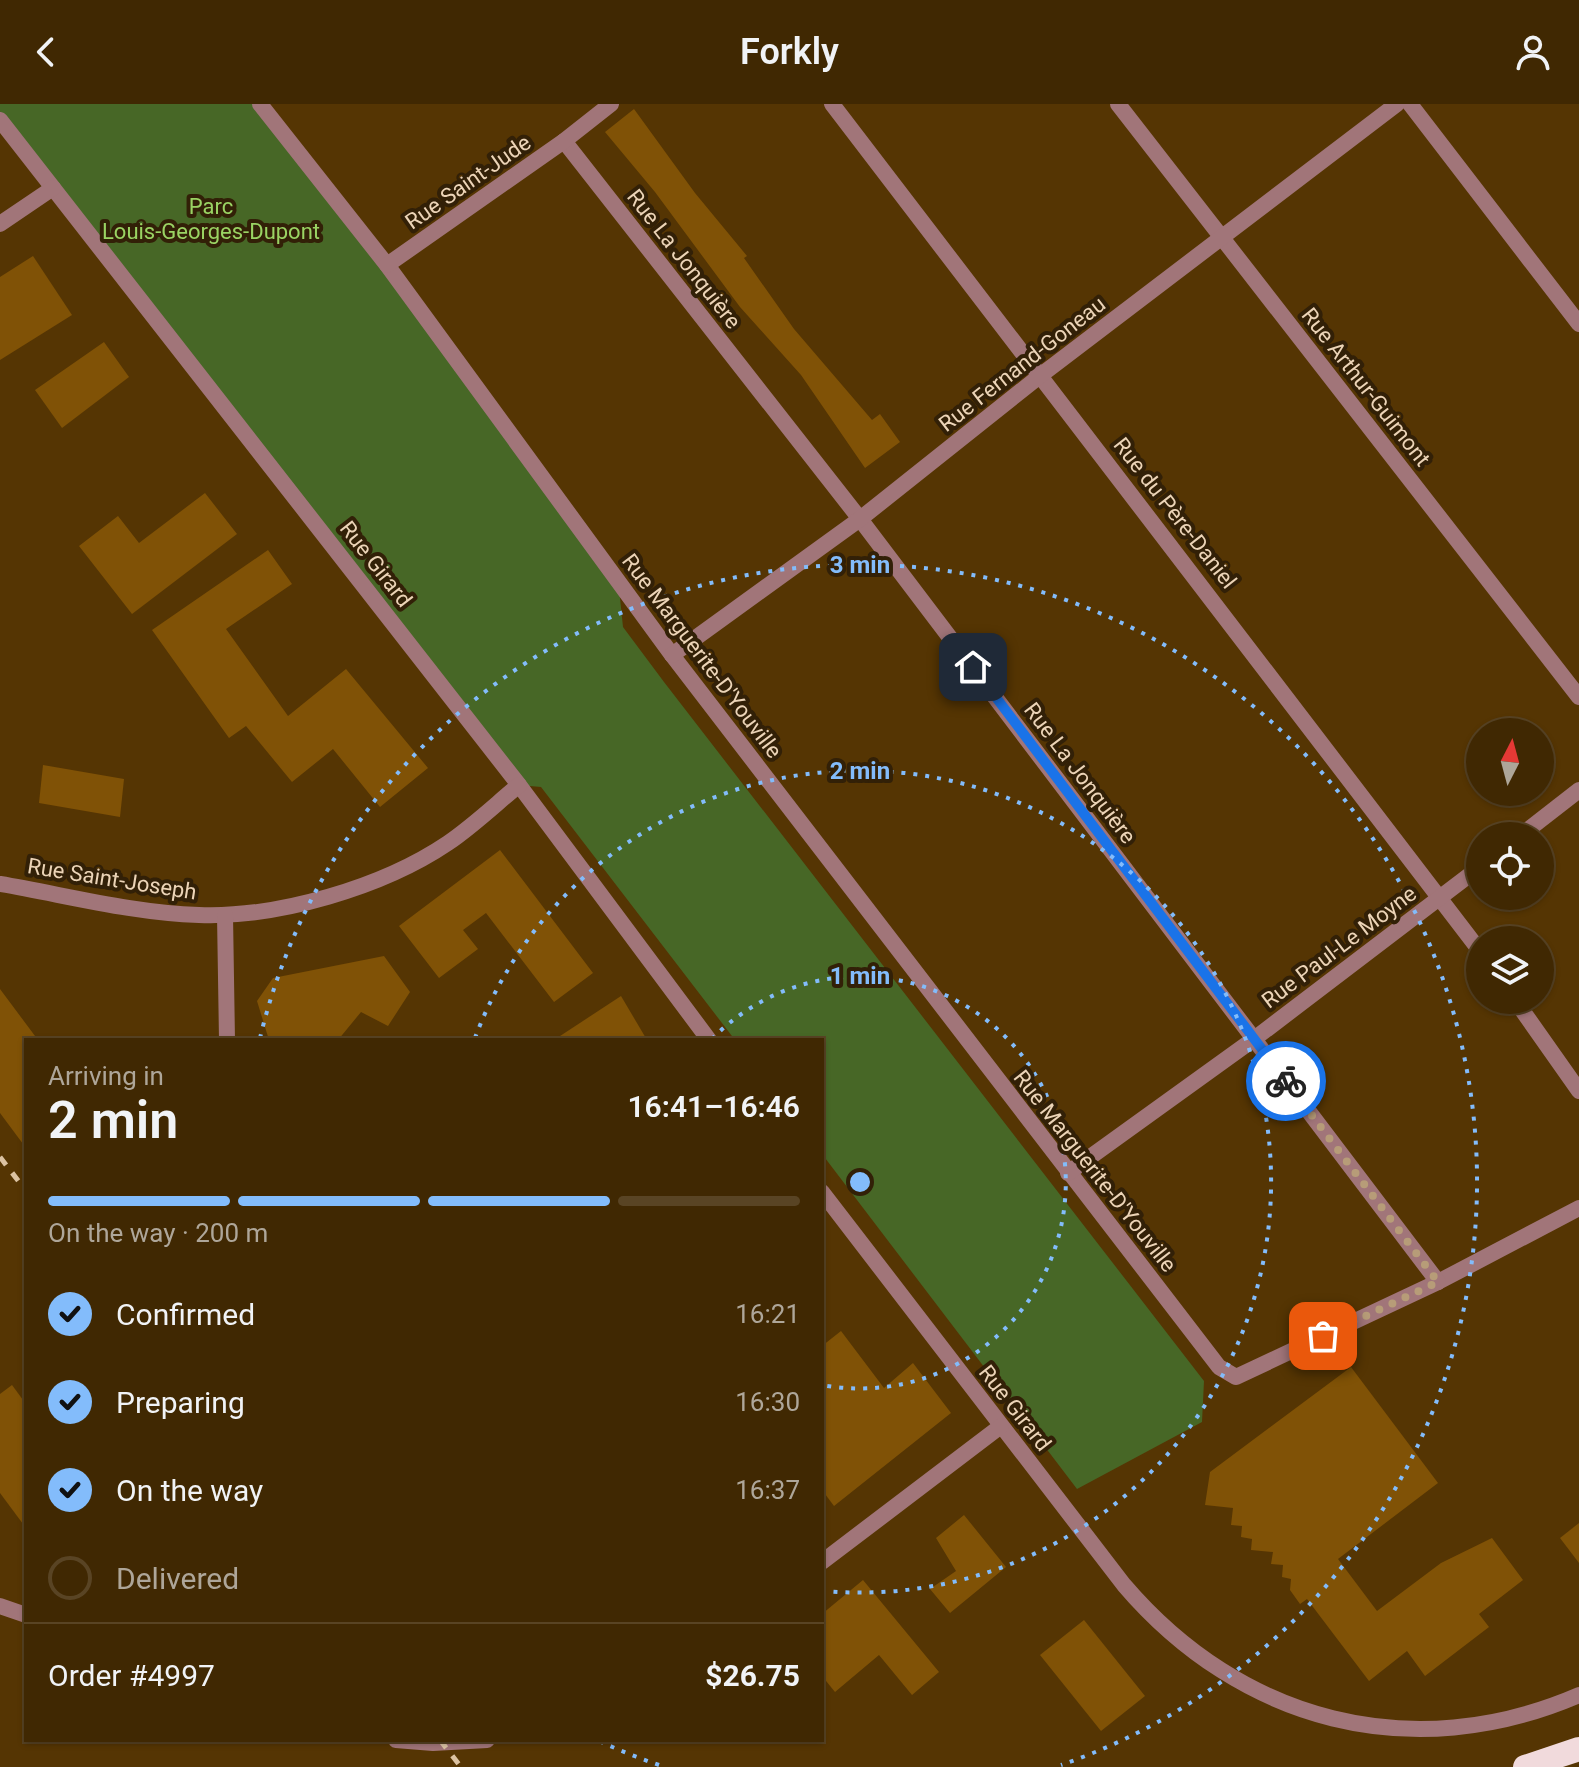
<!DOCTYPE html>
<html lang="en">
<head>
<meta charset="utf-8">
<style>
	:root { --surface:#402802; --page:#47300c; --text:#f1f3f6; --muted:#aea699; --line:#594424; --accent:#83bcfb }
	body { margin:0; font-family:Roboto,sans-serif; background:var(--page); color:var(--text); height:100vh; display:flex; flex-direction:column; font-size:30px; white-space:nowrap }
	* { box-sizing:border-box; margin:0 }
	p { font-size:26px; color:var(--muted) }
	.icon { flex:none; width:44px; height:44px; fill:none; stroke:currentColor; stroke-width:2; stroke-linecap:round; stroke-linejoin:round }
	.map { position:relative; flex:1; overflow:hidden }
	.sheet { position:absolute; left:24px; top:934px; width:800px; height:704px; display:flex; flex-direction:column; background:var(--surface); border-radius:0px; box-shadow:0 2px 6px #0004,0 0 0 2px var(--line) }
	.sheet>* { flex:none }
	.needle { width:52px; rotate:6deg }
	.tools { position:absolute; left:1466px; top:614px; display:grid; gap:16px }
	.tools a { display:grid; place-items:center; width:88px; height:88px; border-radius:50%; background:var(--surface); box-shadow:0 2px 6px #0004,0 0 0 2px var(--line); font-size:40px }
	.pin { position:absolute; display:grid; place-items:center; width:68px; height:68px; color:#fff; margin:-34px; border-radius:16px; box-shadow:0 4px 12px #0006 }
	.courier { position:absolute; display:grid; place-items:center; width:80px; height:80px; margin:-40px; border:6px solid #1a73e8; border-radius:50%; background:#fff; color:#222; box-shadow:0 2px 10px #0007 }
	.headline em { font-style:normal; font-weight:600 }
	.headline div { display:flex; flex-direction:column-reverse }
	.headline { display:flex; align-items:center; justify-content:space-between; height:136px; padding:0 24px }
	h1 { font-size:52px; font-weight:600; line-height:60px }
	.bar { display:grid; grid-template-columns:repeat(4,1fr); gap:12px 8px; align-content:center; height:96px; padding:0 24px }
	.bar i { height:10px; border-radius:6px; background:var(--line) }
	.bar .on { background:var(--accent) }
	.bar p { grid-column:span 4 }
	.line { display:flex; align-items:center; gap:20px; padding:0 24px; border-top:2px solid var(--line) }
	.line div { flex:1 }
	ol { padding:0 24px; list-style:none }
	li { display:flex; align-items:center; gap:24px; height:88px }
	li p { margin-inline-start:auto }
	li .icon { padding:8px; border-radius:50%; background:var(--accent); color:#111; stroke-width:4 }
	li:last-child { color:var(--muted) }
	li i { width:44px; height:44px; border:4px solid var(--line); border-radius:50% }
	header { display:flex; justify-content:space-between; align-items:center; height:104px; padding:0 24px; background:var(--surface); font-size:36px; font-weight:600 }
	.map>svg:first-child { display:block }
</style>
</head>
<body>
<header><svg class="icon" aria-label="back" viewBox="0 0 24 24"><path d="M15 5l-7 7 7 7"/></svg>Forkly<svg class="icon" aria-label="person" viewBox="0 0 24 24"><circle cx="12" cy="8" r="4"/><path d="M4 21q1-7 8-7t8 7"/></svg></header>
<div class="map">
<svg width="1579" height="1663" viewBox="0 0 1579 1663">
	<rect width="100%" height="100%" fill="#553503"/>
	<!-- green -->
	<path fill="#476726" d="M0,0h261l356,465 6,58 41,55 540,699 -2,41 -125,67 -255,-335v-114h-87l-194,-253 -22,-2 -519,-661z"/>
	<!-- building -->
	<g fill="#805206">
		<path d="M634,5l61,84 52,63 -3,2 50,71 78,91 8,-6 20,28 -35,26 -64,-93 -61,-68 -85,-115 -50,-60z"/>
		<path d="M33,152l39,59 -72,45v-83z"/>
		<path d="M104,238l25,35 -67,51 -27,-38z"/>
		<path d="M205,389l32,41 -105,80 -53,-68 39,-30 21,27z"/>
		<path d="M268,446l24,34 -66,45 62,87 58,-47 82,99 -48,39 -47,-58 -41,33 -46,-56 -17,12 -77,-108z"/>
		<path d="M43,661l81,14 -4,38 -81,-14z"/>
		<path d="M500,746l93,123 -39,29 -68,-89 -23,17 15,19 -39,29 -40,-52z"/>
		<path d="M384,852l26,36 -22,34 -27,-14 -23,28h-69l-12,-39 16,-23z"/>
		<path d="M0,885l38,51h-12v108l-26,-35z"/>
		<path d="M621,892l26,44h-93z"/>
		<path d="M841,1227l43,57 29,-25 38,50 -117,93 -12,-16v-144z"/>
		<path d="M1351,1263l87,116 -100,76 39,52 64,-48 51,-25 31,42 -44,34 10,13 -64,49 -18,-25 -38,30 -62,-82 -7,5 -10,-14 1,-11 -9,-2 1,-12 -12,-1 2,-12 -22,-2 1,-11 -11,-2 1,-11 -11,-1 2,-17 -28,-3 5,-33z"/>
		<path d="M12,1281l14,19v124l-26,-35v-99z"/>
		<path d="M964,1411l42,52 -56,46 -20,-24 26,-18 -20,-33z"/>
		<path d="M1579,1419v40l-19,-25z"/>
		<path d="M863,1476l76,92 -27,23 -33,-40 -44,37 -13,-16v-62z"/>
		<path d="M1084,1516l61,76 -44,35 -61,-76z"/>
	</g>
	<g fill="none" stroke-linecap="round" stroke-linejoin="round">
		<!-- street -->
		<g stroke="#a17579" stroke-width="16">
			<path d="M260,0l127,161 285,390 547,712 17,10 202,-95 141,-74"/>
			<path d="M832,0l648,847"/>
			<path d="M1118,0l461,593"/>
			<path d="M1410,0l169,220"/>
			<path d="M0,16l519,665 190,255"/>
			<path d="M564,37l296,378 578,763"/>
			<path d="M0,120l53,-36"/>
			<path d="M387,161l177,-124 47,-37"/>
			<path d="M672,551l188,-136 181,-144 356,-271"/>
			<path d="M1520,732l59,-46"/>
			<path d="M0,780c65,11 133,29 199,31 79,3 184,-28 249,-72 25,-17 48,-39 71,-58"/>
			<path d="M225,811l2,125"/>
			<path d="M1515,896l64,91"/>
			<path d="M1068,1069l186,-134 226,-172"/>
			<path d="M822,1088l302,393c117,137 288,182 455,110"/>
			<path d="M822,1458l179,-136"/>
			<path d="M0,1502l26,9"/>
			<path d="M396,1636l37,3 54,-3"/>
		</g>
		<!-- highway -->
		<path stroke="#f1dadc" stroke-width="24" d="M1525,1663l54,-18"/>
		<!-- rail -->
		<g stroke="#dbc2a2" stroke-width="5" stroke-dasharray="10 10" stroke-linecap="butt">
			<path d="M0,1053l26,34"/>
			<path d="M440,1636l21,27"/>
		</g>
	</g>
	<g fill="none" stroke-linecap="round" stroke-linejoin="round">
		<!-- done -->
		<path stroke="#b79c78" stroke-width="8" stroke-dasharray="0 14.4" d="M1286,977l152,201 -115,54"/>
		<!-- route -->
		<path stroke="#1a73e8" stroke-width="10" d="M973,563l313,414"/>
	</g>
	<!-- distance rings -->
	<g fill="none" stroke="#83bcfb" stroke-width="4" stroke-dasharray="4 8">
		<path d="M712 935A206 206 0 1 1 822 1281"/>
		<path d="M475 934A411 411 0 1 1 824 1487"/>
		<path d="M659 1661A617 617 0 0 1 599 1637M260 934A617 617 0 1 1 1061 1661"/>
	</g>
	<g text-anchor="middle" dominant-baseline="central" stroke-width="8" stroke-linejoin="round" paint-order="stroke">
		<!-- street labels -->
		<g font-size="22" fill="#ecd4b7" stroke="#322007">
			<text transform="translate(468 78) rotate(-35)">Rue Saint-Jude</text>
			<text transform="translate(684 155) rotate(52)">Rue La Jonquière</text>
			<text transform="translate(1022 260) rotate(-38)">Rue Fernand-Goneau</text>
			<text transform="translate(1366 283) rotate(52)">Rue Arthur-Guimont</text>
			<text transform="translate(1175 409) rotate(52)">Rue du Père-Daniel</text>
			<text transform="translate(376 460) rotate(52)">Rue Girard</text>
			<text transform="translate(702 552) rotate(53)">Rue Marguerite-D'Youville</text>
			<text transform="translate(1080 669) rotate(53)">Rue La Jonquière</text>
			<text transform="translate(112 775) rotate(9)">Rue Saint-Joseph</text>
			<text transform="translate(1339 843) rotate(-37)">Rue Paul-Le Moyne</text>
			<text transform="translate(1095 1067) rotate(52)">Rue Marguerite-D'Youville</text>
			<text transform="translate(1015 1304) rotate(52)">Rue Girard</text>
		</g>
		<!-- park labels -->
		<g font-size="22" fill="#9ad363" stroke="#322007">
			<text x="211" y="102">Parc<tspan x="211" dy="25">Louis-Georges-Dupont</tspan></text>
		</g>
	</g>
	<circle cx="860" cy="1078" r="12" fill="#83bcfb" stroke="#322007" stroke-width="4"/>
	<g font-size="24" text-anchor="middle" font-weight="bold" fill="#83bcfb" stroke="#322007" stroke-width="8" stroke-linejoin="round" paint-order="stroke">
		<text x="860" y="469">3 min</text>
		<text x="860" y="675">2 min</text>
		<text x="860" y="880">1 min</text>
	</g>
</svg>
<div class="tools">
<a><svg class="needle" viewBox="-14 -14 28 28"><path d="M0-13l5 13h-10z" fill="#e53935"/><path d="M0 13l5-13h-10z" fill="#aea699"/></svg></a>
<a><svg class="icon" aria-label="locate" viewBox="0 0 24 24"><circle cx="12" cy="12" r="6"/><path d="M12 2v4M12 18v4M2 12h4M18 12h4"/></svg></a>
<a><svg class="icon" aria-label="layers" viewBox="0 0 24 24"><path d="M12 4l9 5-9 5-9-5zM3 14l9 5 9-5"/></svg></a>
</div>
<div class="pin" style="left:1323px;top:1232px;background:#ea580c"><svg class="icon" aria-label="bag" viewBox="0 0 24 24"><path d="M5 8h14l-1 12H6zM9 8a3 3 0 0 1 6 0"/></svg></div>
<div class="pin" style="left:973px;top:563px;background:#1f2937"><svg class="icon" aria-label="home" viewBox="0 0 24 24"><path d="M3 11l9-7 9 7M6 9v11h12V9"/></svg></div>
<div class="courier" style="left:1286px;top:977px"><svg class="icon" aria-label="bike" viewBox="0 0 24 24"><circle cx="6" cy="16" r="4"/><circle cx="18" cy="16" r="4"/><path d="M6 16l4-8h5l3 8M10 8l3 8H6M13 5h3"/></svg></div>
<section class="sheet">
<div class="headline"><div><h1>2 min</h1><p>Arriving in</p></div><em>16:41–16:46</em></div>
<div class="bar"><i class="on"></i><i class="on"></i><i class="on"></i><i></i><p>On the way · 200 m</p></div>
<ol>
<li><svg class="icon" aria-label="check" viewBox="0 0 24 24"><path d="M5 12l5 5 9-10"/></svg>Confirmed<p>16:21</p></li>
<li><svg class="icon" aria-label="check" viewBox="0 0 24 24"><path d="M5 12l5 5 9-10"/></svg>Preparing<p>16:30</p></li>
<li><svg class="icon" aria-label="check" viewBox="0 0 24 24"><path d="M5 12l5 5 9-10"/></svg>On the way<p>16:37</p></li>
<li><i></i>Delivered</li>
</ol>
<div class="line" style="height:104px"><div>Order #4997</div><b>$26.75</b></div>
</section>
</div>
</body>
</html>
